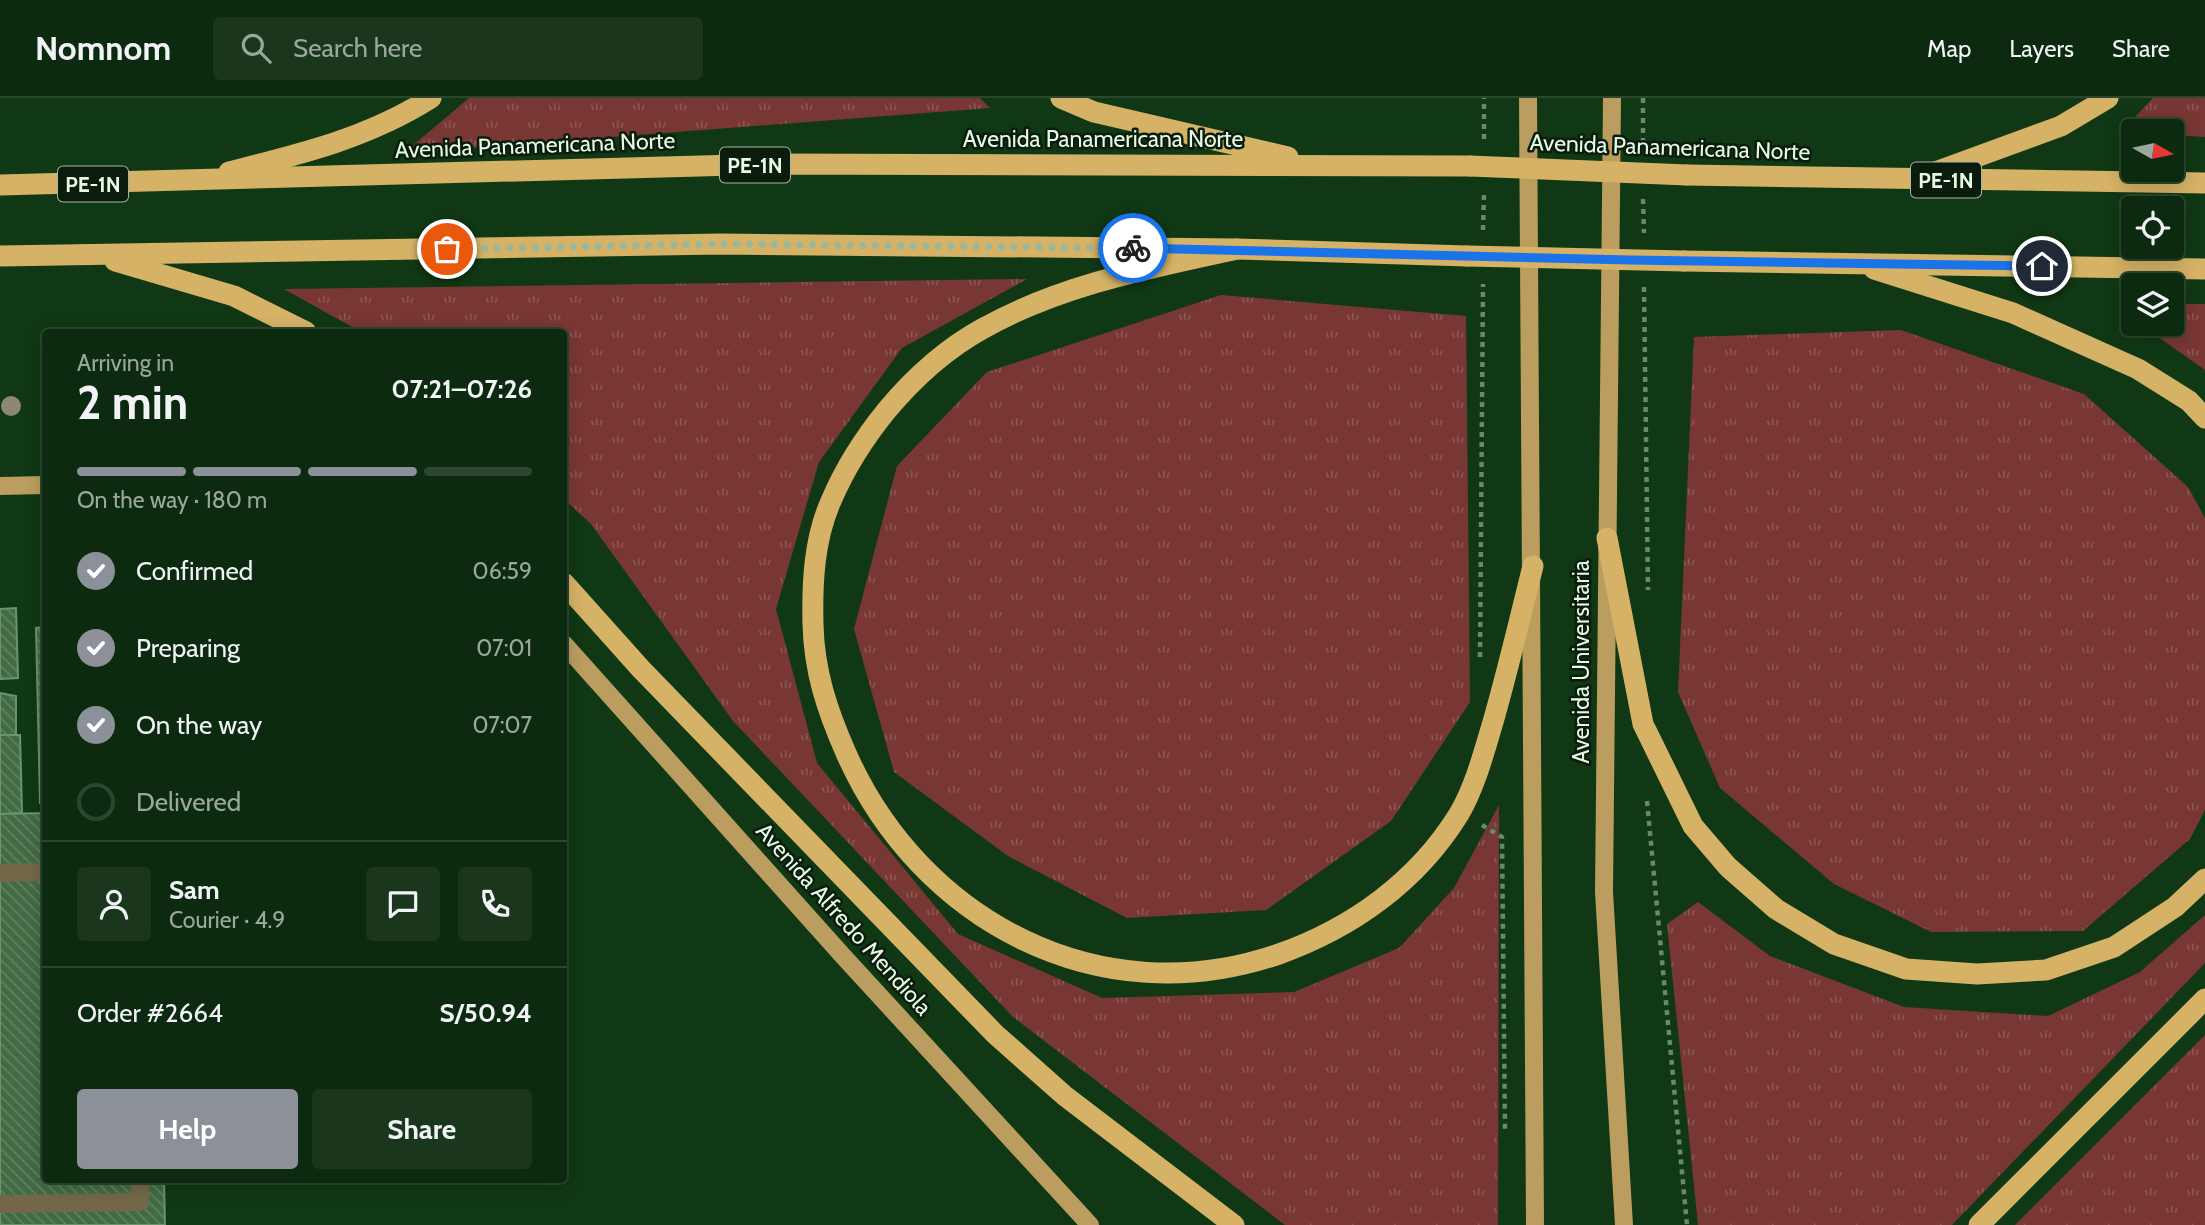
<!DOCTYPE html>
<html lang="en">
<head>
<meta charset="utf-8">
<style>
	:root { --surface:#0c2a0f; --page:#1a361d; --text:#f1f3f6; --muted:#9aa79e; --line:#2c462f; --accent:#8c9099 }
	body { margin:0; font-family:Cabin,sans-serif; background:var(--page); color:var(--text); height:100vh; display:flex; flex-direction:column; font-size:26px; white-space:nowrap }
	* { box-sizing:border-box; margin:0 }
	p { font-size:23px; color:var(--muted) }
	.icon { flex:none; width:38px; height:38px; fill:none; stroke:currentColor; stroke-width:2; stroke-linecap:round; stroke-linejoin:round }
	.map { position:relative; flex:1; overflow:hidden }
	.sheet { position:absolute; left:42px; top:231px; width:525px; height:854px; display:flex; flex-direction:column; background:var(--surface); border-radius:7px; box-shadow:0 4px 18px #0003,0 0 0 2px var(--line) }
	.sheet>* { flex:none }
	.needle { width:46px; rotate:99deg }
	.tools { position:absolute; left:2121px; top:21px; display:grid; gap:14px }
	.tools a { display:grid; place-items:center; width:63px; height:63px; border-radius:7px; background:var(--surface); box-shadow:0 4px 18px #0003,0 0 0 2px var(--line); font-size:35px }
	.pin { position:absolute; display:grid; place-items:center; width:60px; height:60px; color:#fff; margin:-30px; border:4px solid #fff; border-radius:50%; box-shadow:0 2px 7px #0007 }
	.courier { position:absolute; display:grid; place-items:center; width:70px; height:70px; margin:-35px; border:5px solid #1a73e8; border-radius:50%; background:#fff; color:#222; box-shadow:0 2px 9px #0007 }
	.overview em { font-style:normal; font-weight:700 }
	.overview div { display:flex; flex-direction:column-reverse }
	.overview { display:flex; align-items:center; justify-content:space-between; height:119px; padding:0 35px }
	h1 { font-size:46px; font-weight:700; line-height:52px }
	.bar { display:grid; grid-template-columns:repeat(4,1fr); gap:10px 7px; align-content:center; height:84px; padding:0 35px }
	.bar i { height:9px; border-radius:5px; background:var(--line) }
	.bar .current { background:var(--accent) }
	.bar p { grid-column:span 4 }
	.line { display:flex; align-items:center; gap:18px; padding:0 35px; border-top:2px solid var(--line) }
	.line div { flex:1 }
	.round { display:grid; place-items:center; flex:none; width:74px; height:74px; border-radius:7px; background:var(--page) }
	ol { padding:0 35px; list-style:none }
	li { display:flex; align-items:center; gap:21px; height:77px }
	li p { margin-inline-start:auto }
	li .icon { padding:7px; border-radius:50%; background:var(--accent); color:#fff; stroke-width:4 }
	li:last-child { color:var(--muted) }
	li i { width:38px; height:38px; border:4px solid var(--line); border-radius:50% }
	.button { display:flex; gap:14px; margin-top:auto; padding:14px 35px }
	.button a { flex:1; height:80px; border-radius:7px; background:var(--accent); color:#fff; font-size:28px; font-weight:700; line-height:80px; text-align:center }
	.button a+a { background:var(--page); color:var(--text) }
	header { display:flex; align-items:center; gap:42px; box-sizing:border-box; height:98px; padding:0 35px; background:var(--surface); border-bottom:2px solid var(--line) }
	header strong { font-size:33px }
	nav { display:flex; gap:38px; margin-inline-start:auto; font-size:24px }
	.search { width:490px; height:63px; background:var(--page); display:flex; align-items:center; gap:18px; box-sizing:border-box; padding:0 24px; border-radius:7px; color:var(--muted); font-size:26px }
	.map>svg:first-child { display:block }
</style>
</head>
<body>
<header>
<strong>Nomnom</strong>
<div class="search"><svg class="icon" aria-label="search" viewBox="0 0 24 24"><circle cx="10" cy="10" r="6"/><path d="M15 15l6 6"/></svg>Search here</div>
<nav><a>Map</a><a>Layers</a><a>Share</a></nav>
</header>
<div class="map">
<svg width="2205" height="1127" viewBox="0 0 2205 1127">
	<defs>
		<pattern id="grass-tufts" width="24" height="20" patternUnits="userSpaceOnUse" patternTransform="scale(1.75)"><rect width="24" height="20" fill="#783733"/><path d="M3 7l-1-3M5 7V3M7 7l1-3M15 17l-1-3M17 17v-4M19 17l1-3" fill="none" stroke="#8b5550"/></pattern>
		<pattern id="building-back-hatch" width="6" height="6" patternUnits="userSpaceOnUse" patternTransform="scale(1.75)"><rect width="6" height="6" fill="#426b44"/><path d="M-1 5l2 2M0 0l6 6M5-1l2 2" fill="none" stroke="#5d815f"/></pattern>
	</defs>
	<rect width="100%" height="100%" fill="#103814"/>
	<!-- grass -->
	<g fill="url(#grass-tufts)">
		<path d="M469,0h511l10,10 -586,45z"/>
		<path d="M2153,0h52v39l-33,-2v-4l-51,1z"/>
		<path d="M1027,181l-125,69 -83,114 -43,147 41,154 141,171 144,64 192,-6 105,-44 55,-60 45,-83 -1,420h-213l-272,-208 -280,-296 -142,-197 -27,-25v-167h-203l-77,-43z"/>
		<path d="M1221,197l245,21 4,386 -79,119 -125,89 -139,8 -119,-62 -114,-84 -40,-143 43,-163 90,-94z"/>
		<path d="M2172,206h33v66l-65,-46h32z"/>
		<path d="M1901,232l183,64 104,93 17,31v292l-15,29 -107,92 -152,1 -97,-48 -114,-96 -42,-96 16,-355z"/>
		<path d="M1698,804l72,54 134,51 144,9 92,-44 65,-57v48l-253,262h-254l-31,-301z"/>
		<path d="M2205,937v190h-190z"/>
	</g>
	<!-- building -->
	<g fill="url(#building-back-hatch)" stroke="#6a946b" stroke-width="2">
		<path d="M16,510l2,70 -18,1v-70z"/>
		<path d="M46,529v176h-6l-4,-175z"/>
		<path d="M0,595l16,3v39h-16z"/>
		<path d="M0,637h20l2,78 -22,1z"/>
		<path d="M46,715v367h118l1,45h-165v-411z"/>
	</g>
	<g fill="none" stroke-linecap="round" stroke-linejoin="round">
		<!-- path -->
		<g stroke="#69896b" stroke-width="4.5" stroke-dasharray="5 5" stroke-linecap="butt">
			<path d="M1643,0v47"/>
			<path d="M1484,41v-41"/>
			<path d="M1643,101l1,34"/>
			<path d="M1483,132l1,-37"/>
			<path d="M1644,189l4,303"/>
			<path d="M1480,559l3,-373"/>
			<path d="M1647,703l40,424"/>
			<path d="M1482,727l20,12 3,296"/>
		</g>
		<!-- minor -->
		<g stroke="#746749" stroke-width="18">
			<path d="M0,775l46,-1"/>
			<path d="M0,1106l140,-2v-22"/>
		</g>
		<!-- major -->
		<g stroke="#ba9d5f" stroke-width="18">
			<path d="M1528,0l7,1127"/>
			<path d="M1612,0l-8,794 20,333"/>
			<path d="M0,388l46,-1"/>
			<path d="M564,546l279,312 247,269"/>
		</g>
		<!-- highway -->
		<g stroke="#d5b266" stroke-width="21">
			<path d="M1061,0l33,14 194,45"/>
			<path d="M229,74c72,-18 139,-34 202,-74"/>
			<path d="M1687,77l518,8"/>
			<path d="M1927,77l134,-49 47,-28"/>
			<path d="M0,87l770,-21 700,2"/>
			<path d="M1237,151c-87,19 -177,36 -255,80 -36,20 -69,50 -95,81 -22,27 -42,58 -56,91 -17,38 -19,82 -18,123 1,47 14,86 33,129 74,168 254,263 433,201 73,-26 138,-72 180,-140 16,-27 25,-62 34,-92 15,-52 27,-104 40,-156"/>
			<path d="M0,158l720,-12 517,5 230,7"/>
			<path d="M115,163l119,35 72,36"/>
			<path d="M1684,163l521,8"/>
			<path d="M1874,171l139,44 125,56 51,32 16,17"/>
			<path d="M1607,440l36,186 50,102 35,41 48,42 58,35 72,25 71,5 69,-4 68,-23 61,-40 30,-28"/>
			<path d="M564,485l77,86 354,365 70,62 169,129"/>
			<path d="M1979,1127l226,-226"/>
		</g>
		<!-- highway-bridge -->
		<g stroke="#d5b266" stroke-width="21">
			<path d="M1470,68l217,9"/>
			<path d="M1467,158l217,5"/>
		</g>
	</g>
	<!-- trees -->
	<circle fill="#8e8774" cx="11" cy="308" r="10"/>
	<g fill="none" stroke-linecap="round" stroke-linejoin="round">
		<!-- done -->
		<path stroke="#9ab79c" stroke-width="7" stroke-dasharray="0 12.6" d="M447,151l273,-5 413,4"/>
		<!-- route -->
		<path stroke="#1a73e8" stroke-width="9" d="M1133,150l497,12 412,6"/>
	</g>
	<g text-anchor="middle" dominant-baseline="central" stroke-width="5" stroke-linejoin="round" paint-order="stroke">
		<!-- shield labels -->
		<g fill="#0b1b0c" stroke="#a4b8a4" stroke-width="2">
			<rect x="720" y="49.5" width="70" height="35" rx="5"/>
			<rect x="1911" y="64.5" width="70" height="35" rx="5"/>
			<rect x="58" y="68.5" width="70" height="35" rx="5"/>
		</g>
		<g font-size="21" font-weight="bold" fill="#e5fbe5">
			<text x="755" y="67">PE-1N</text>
			<text x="1946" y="82">PE-1N</text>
			<text x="93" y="86">PE-1N</text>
		</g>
		<!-- street labels -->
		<g font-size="23" fill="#e5fbe5" stroke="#0b1b0c">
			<text x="1103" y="41">Avenida Panamericana Norte</text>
			<text transform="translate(535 47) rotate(-2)">Avenida Panamericana Norte</text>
			<text transform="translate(1670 49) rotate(2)">Avenida Panamericana Norte</text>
			<text transform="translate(1581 564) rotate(-90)">Avenida Universitaria</text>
			<text transform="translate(844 821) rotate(48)">Avenida Alfredo Mendiola</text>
		</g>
	</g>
</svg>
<div class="tools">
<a><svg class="needle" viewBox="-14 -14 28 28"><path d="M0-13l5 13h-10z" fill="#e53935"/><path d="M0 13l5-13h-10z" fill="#9aa79e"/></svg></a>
<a><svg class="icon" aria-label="locate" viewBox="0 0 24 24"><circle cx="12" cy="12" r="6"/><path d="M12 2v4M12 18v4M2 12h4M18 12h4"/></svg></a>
<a><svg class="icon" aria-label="layers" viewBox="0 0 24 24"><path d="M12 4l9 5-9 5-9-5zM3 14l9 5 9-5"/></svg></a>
</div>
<div class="pin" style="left:447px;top:151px;background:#ea580c"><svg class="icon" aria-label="bag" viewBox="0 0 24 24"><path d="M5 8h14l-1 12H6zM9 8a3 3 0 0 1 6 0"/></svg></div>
<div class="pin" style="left:2042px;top:168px;background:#1f2937"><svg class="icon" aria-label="home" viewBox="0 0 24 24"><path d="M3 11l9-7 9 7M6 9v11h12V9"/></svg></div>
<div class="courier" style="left:1133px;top:150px"><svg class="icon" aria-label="bike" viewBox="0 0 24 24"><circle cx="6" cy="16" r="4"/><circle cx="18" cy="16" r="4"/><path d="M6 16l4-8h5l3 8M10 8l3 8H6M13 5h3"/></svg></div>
<section class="sheet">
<div class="overview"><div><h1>2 min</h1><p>Arriving in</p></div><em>07:21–07:26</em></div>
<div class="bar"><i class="current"></i><i class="current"></i><i class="current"></i><i></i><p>On the way · 180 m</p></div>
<ol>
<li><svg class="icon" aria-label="check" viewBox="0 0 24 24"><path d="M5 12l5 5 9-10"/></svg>Confirmed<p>06:59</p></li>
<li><svg class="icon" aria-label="check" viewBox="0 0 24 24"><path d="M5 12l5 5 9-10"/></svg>Preparing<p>07:01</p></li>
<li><svg class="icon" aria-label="check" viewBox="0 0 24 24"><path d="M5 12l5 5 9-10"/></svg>On the way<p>07:07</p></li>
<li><i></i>Delivered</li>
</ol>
<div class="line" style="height:126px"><a class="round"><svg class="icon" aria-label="person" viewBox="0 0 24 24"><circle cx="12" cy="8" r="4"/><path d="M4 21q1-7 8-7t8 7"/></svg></a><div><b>Sam</b><p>Courier · 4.9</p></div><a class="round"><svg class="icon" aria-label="chat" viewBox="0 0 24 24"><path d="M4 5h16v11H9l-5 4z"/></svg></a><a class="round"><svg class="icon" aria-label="phone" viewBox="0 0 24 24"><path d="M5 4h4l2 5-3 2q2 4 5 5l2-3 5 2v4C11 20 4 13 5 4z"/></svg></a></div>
<div class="line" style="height:91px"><div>Order #2664</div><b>S/50.94</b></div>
<div class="button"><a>Help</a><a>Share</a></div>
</section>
</div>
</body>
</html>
